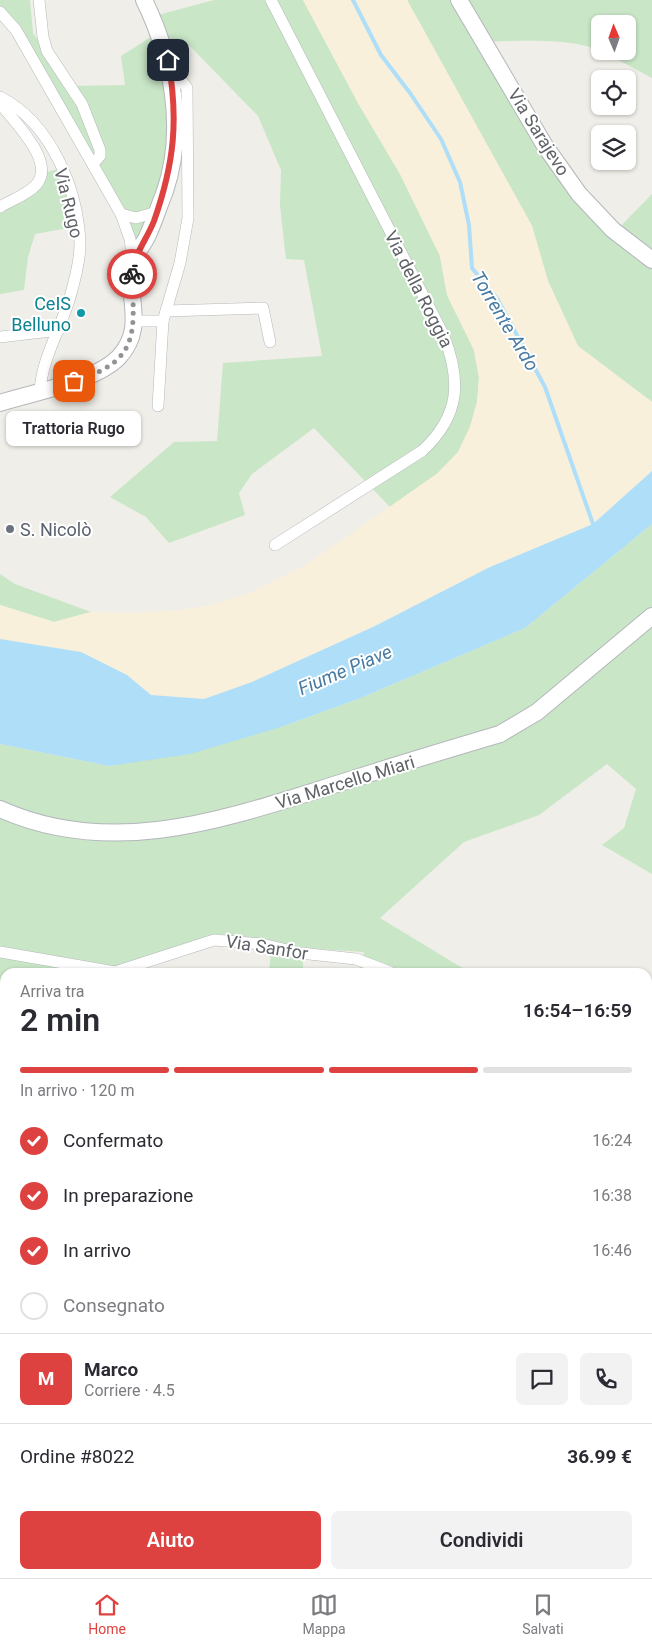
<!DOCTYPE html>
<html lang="it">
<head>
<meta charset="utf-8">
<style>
	:root { --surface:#fff; --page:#f2f2f3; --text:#2b2b33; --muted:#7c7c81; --line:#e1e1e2; --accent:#de4240 }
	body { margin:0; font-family:Roboto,sans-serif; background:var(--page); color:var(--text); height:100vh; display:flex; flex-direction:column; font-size:19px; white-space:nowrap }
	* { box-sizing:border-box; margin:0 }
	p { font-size:16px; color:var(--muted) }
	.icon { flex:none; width:28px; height:28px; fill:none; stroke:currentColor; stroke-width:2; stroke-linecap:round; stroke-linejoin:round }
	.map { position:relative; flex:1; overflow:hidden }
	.side { position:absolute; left:0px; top:968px; width:652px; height:611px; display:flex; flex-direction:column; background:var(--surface); border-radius:15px 15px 0 0; box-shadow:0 1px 4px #0004 }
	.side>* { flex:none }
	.needle { width:32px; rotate:358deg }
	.fabs { position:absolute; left:591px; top:15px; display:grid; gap:10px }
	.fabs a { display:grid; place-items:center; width:45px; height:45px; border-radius:8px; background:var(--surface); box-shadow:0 1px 4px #0004; font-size:25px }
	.pin { position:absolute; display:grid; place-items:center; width:42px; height:42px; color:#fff; margin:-21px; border-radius:10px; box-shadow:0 2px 8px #0006 }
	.courier { position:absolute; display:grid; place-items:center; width:50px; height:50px; margin:-25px; border:4px solid #de4240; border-radius:50%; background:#fff; color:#222; box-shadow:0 1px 6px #0007 }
	.bubble { position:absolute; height:35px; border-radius:8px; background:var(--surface); box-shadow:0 1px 4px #0004; font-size:16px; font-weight:600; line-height:35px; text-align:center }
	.summary em { font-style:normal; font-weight:600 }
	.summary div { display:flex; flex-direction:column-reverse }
	.summary { display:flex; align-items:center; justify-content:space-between; height:85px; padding:0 20px }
	h1 { font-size:32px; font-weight:600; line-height:38px }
	.bar { display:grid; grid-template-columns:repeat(4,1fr); gap:8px 5px; align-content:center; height:60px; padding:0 20px }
	.bar i { height:6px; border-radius:4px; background:var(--line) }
	.bar .on { background:var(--accent) }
	.bar p { grid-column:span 4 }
	.line { display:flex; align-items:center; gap:12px; padding:0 20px; border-top:1px solid var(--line) }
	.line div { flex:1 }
	.round { display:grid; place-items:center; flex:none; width:52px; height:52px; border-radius:8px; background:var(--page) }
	ol { padding:0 20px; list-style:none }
	li { display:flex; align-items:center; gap:15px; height:55px }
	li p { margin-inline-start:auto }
	li .icon { padding:5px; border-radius:50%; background:var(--accent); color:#fff; stroke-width:4 }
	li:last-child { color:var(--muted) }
	li i { width:28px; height:28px; border:2px solid var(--line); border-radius:50% }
	.primary-button { display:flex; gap:10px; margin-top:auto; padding:10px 20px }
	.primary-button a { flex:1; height:58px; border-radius:8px; background:var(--accent); color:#fff; font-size:20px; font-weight:600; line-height:58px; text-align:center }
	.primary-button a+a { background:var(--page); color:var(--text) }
	.menu { display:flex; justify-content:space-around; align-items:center; height:70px; border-top:1px solid var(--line); background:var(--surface); font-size:14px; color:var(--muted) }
	.menu a { display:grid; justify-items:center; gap:2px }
	.menu .on { color:var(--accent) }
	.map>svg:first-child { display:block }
</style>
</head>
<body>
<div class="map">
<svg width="652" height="1578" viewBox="0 0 652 1578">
	<rect width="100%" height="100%" fill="#f0eee8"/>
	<!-- green -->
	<g fill="#c9e6c7">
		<path d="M0,0h30l3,33 34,53 58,-1 -4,-29 41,-26 -8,-14 60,-16h89l55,103 42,71 40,82 7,39 27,55 5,28 -2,24 -7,25 -12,25 -20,21 -48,34 -76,-79 -62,46 -13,19 6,22 -76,28 -23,-26 -36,-20 64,-55 43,-1 6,-78 99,-7 -18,-96 -18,-1 -6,-53 1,-36 -23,-54 -73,-75 -19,5 9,62 -19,102 -26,52 -4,-42 -119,-209h-7z"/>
		<path d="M407,0h245v78l-51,-27h27v-27h-28v27c-27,-14 -88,-10 -119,-9l129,195 42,-43v208l-74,-56 -30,-65 -16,-55z"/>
		<path d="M65,167l15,59 -45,8 -7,23 -4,33 -24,4v-84l24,-11 23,-27z"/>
		<path d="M652,524v350l-50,-29 22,-17 12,-39 -29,-25 -68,51 -75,27 -84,76 89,54h-111l6,-20 -61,-4v24h-34l3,-31 -54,-7 -99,38h-114v145l-5,3v-376l109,22 172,-39 77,-28 167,-71z"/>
		<path d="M0,574l15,10 76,28 -37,10 -54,-17z"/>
		<path d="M652,1014v368l-4,1v-364z"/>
		<path d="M0,1197l5,7v306l-5,6z"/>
		<path d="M648,1386l4,14v178h-514l3,-4h507z"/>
	</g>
	<!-- sand -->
	<path fill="#f9f0db" d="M303,0h104l125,226 16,55 30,65 74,56v69l-59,53 -103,43 -115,59 -123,56 -48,17 -53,-4 -24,-20 -46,-23 -81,-13v-34l54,17 37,-10 44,1 45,-3 33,-5 39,-13 54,-27 132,-92 20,-21 12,-25 7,-25 2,-24 -5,-28 -27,-55 -7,-39 -40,-82 -42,-71z"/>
	<!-- water -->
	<path fill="#afdef9" d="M652,471v53l-127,104 -167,71 -77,28 -91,27 -81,12 -109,-22v-105l81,13 46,23 24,20 53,4 48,-17 123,-56 115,-59 103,-43z"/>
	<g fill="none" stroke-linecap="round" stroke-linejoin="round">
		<!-- stream -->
		<path stroke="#afdef9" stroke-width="4" d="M353,0l28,55 29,38 31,46 19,43 9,43 3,43 26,32 47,87 48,137 4,1"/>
		<!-- secondary-tunnel -->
		<g stroke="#cccbc8" stroke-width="16" stroke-dasharray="16 8" stroke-linecap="butt">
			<path d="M648,997l4,-7"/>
			<path d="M99,1578l5,-4"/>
		</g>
		<!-- street casing -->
		<g stroke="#b5b8bb" stroke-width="12">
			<g id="street">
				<path d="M39,0l4,37 4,14 35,53 18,46v6l-7,8"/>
				<path d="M271,0l172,334c19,47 17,82 -21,117l-147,94"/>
				<path d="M0,12l16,18 105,184 9,25 3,23"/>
				<path d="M0,97c51,26 78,92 80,147 0,18 -5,36 -10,53 -9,31 -28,61 -30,94"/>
				<path d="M0,103c13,18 57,59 36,82 -9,10 -25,15 -36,22"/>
				<path d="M121,214l15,4 21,-6"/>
				<path d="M166,311l97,-3 7,34"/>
				<path d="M135,321h28l-5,85"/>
				<path d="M163,321l17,-58 8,-45 -1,-130 -5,-7 -11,-2"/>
				<path d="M0,337l59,-7"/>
				<path d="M0,952l115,20 99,-32 48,4 38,9 56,6 34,13"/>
				<path d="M648,1045h4"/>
				<path d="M48,1578l1,-4"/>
			</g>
		</g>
		<!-- secondary casing -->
		<g stroke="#b4b7bb" stroke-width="18">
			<g id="secondary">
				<path d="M459,0l86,146 34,48 34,36 39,30"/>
				<path d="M0,403c33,-11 95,-21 119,-46 28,-31 6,-59 14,-94 2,-9 10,-18 14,-26 7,-15 12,-31 18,-46 21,-62 7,-134 -21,-191"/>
				<path d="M0,809c114,51 228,9 340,-26 53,-17 106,-33 160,-49l37,-22 115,-96"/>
				<path d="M648,1442l4,-2"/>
				<path d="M252,1578l3,-4"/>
			</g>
		</g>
		<!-- street -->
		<use href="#street" stroke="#fff" stroke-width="11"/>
		<!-- secondary -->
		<use href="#secondary" stroke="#fff" stroke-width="16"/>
	</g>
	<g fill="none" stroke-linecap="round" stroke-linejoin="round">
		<!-- done -->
		<path stroke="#929494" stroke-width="5" stroke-dasharray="0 9" d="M74,381c67,-20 60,-48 58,-107"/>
		<!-- route -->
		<path stroke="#de4240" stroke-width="6" d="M132,274c2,-20 15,-35 22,-53 20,-57 25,-101 14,-161"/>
	</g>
	<!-- markers -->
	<circle fill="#0f9aa8" stroke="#fff" stroke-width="2" cx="81" cy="313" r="5"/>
	<circle fill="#6b7280" stroke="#fff" stroke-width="2" cx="10" cy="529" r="5"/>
	<g text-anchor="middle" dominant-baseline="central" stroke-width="4" stroke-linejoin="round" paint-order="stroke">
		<!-- street labels -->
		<g font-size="18" fill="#5f6367" stroke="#fff">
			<text transform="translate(539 132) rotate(58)">Via Sarajevo</text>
			<text transform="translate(69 203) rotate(76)">Via Rugo</text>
			<text transform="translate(419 289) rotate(63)">Via della Roggia</text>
			<text transform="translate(345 782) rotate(-17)">Via Marcello Miari</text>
			<text transform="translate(267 947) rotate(9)">Via Sanfor</text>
		</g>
		<!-- culture labels -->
		<g font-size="18" fill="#0d838f" stroke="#fff" text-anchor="end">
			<text x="71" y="303">CeIS<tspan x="71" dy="21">Belluno</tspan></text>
		</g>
		<!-- worship labels -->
		<g font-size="18" fill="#5b616d" stroke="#fff" text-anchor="start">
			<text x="20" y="529">S. Nicolò</text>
		</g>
		<!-- water labels -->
		<g font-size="19" font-style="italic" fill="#487ba3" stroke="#fff">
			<text transform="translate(505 321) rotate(59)">Torrente Ardo</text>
			<text transform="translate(345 670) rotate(-23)">Fiume Piave</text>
		</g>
	</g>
</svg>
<div class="fabs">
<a><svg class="needle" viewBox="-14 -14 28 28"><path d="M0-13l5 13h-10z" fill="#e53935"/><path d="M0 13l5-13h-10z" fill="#7c7c81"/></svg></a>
<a><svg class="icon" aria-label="locate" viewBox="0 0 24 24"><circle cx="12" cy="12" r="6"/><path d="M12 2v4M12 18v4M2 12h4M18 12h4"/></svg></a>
<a><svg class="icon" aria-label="layers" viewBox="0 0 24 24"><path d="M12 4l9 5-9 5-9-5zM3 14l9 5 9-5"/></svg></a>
</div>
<div class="pin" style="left:74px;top:381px;background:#ea580c"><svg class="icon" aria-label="bag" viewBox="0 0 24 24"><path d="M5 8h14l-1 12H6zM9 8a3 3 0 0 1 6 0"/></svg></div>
<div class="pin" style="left:168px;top:60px;background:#1f2937"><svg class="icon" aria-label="home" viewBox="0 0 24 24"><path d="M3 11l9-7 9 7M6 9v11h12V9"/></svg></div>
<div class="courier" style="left:132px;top:274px"><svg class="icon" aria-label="bike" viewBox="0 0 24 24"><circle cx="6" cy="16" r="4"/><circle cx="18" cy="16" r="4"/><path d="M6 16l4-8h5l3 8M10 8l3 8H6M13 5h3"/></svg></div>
<div class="bubble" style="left:6px;top:411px;width:135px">Trattoria Rugo</div>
<section class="side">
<div class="summary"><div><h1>2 min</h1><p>Arriva tra</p></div><em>16:54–16:59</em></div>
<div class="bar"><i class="on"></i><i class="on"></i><i class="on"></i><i></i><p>In arrivo · 120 m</p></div>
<ol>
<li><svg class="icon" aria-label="check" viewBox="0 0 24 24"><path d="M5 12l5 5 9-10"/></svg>Confermato<p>16:24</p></li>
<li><svg class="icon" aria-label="check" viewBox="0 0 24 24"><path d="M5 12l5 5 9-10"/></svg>In preparazione<p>16:38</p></li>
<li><svg class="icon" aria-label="check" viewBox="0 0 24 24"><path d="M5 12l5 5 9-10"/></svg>In arrivo<p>16:46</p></li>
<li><i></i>Consegnato</li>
</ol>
<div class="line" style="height:90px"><b class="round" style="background:var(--accent);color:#fff">M</b><div><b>Marco</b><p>Corriere · 4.5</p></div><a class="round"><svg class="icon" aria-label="chat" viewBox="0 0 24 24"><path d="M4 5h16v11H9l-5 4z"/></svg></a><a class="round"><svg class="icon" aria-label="phone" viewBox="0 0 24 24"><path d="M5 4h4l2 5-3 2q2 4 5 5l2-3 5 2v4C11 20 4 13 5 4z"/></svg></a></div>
<div class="line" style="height:65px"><div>Ordine #8022</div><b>36.99 €</b></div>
<div class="primary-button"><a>Aiuto</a><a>Condividi</a></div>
</section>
</div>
<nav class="menu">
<a class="on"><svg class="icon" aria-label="home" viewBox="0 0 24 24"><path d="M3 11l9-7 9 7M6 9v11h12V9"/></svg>Home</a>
<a><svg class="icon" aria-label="map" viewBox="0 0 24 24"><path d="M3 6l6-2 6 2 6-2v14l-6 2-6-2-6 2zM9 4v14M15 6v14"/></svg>Mappa</a>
<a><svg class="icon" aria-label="saved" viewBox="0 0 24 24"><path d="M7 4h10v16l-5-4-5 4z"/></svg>Salvati</a>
</nav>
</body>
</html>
